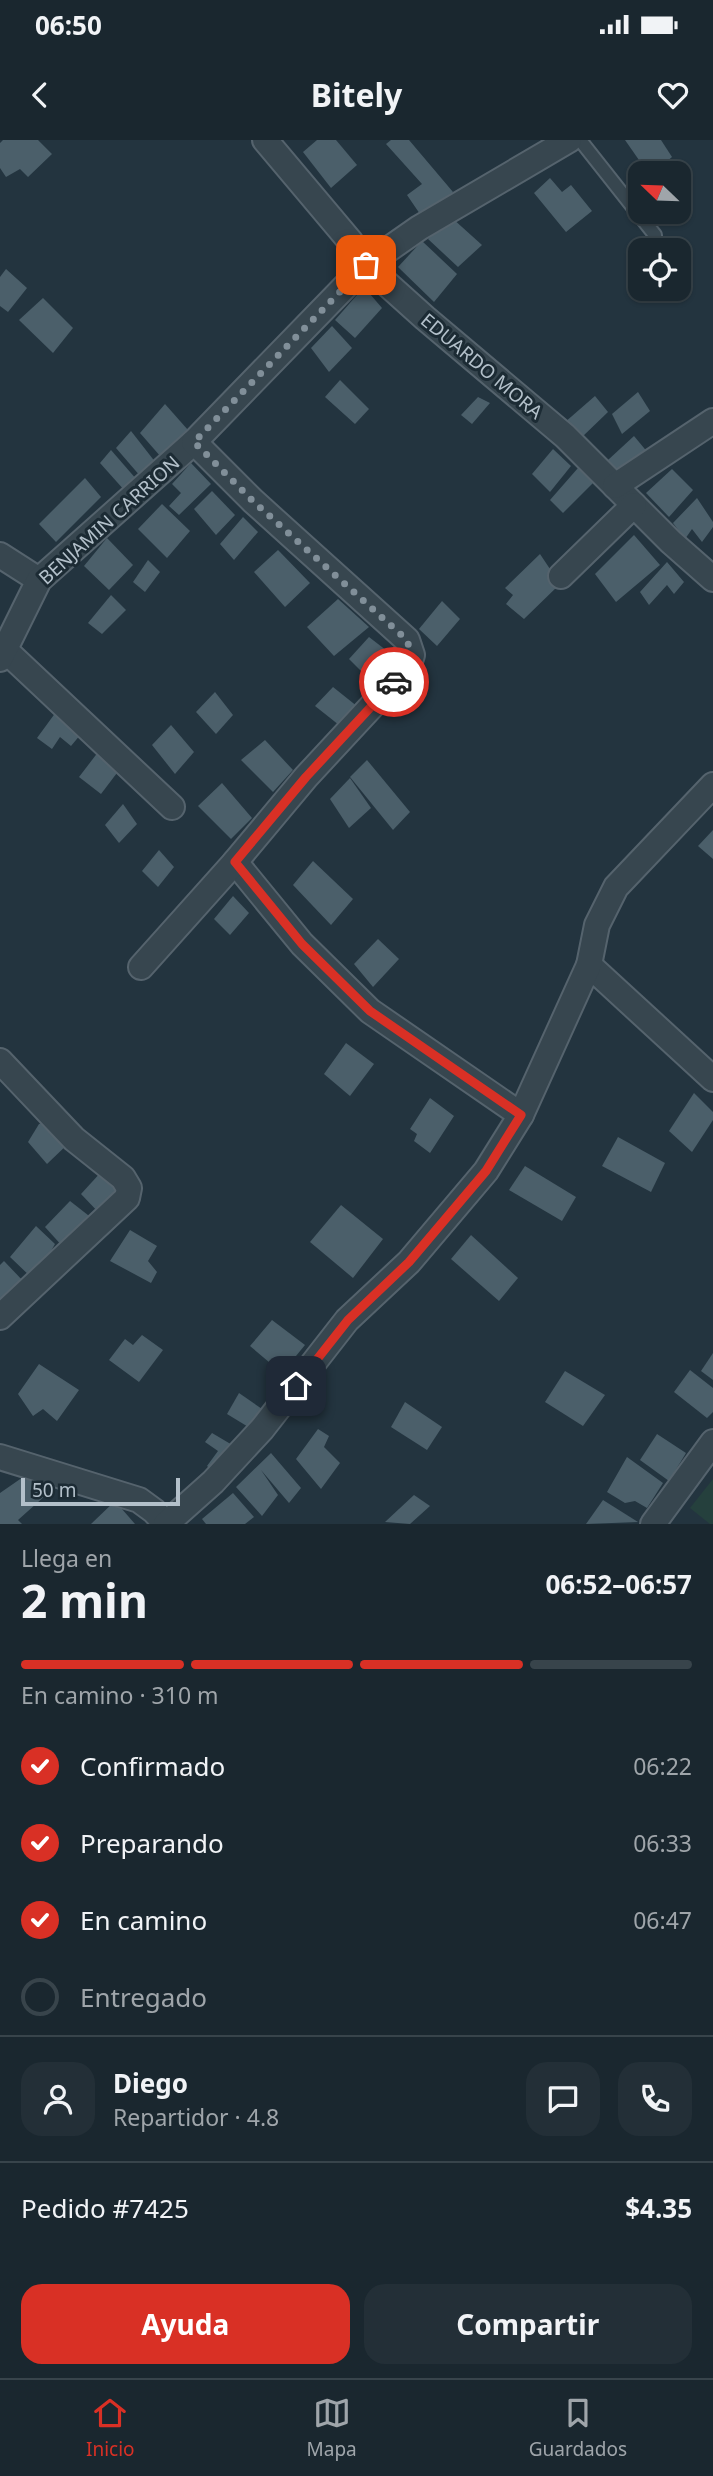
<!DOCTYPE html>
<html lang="es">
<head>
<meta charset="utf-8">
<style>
	:root { --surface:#1a272f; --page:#232f37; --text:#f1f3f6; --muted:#9fa5aa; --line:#38444b; --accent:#d93025 }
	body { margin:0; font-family:"Noto Sans",sans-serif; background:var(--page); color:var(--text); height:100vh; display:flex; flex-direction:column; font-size:26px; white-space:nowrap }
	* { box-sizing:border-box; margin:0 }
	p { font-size:23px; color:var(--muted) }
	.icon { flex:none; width:38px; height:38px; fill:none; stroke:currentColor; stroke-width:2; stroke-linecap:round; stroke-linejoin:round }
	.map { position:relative; height:1384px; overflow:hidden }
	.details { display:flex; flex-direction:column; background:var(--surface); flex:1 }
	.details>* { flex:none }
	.needle { width:46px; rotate:293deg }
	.fabs { position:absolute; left:628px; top:21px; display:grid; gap:14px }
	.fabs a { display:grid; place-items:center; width:63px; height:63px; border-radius:14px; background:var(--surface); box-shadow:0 2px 5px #0004,0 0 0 2px var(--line); font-size:35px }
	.scale { position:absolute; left:21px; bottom:18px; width:159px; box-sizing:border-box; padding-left:7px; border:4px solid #b3c0ca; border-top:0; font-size:19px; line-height:24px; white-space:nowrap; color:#b3c0ca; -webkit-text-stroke:5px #1c2b34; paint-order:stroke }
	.pin { position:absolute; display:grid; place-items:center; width:60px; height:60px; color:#fff; margin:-30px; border-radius:14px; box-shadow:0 4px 10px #0006 }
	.courier { position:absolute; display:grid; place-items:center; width:70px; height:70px; margin:-35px; border:5px solid #d93025; border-radius:50%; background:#fff; color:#222; box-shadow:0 2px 9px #0007 }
	.headline em { font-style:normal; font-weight:700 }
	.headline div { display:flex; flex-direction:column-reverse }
	.headline { display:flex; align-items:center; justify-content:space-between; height:119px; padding:0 21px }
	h1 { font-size:46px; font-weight:700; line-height:52px }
	.bar { display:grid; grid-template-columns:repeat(4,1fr); gap:10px 7px; align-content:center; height:84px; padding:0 21px }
	.bar i { height:9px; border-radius:5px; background:var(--line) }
	.bar .on { background:var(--accent) }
	.bar p { grid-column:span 4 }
	.line { display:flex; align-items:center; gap:18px; padding:0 21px; border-top:2px solid var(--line) }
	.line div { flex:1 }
	.round { display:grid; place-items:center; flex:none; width:74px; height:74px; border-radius:21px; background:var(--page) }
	ol { padding:0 21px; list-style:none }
	li { display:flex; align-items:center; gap:21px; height:77px }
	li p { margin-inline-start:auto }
	li .icon { padding:7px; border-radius:50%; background:var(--accent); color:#fff; stroke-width:4 }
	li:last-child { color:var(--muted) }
	li i { width:38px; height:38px; border:4px solid var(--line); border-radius:50% }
	.cta { display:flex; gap:14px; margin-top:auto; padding:14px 21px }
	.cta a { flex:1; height:80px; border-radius:21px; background:var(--accent); color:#fff; font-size:28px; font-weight:700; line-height:80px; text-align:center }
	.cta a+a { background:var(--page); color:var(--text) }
	.status { display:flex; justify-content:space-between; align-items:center; height:49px; padding:0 35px; background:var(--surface); direction:ltr }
	.status svg { height:19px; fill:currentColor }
	header { display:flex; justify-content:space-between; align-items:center; height:91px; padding:0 21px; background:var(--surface); font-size:32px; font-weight:700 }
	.tab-bar { display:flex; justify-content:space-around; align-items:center; height:98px; border-top:2px solid var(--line); background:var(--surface); font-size:19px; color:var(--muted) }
	.tab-bar a { display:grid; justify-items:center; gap:4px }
	.tab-bar .on { color:var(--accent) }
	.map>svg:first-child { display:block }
</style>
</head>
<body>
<div class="status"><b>06:50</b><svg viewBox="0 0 49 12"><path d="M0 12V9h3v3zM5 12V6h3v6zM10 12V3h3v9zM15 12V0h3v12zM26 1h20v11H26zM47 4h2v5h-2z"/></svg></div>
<header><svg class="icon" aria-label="back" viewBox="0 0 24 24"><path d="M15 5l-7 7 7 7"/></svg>Bitely<svg class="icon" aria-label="heart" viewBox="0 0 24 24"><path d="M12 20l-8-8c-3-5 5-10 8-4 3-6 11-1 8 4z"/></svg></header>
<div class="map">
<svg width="713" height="1384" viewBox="0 0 713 1384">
	<rect width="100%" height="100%" fill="#23343f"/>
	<!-- green -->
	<path fill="#25403d" d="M713,1339v45h-3l-20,-16z"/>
	<!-- building -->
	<g fill="#4b5f6a">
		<path d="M3,0h35l14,14 -24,23 -8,-8 -14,8 -6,-9v-25z"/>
		<path d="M317,0h19l21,25 -26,23 -28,-36z"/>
		<path d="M391,0h18l44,52 -31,25 -15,-22 15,-11 -36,-40z"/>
		<path d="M625,0h36l11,17 -19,16h-5z"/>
		<path d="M550,38l12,14 9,-7 21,26 -26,21 -32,-39z"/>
		<path d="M452,78l30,27 -24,22 -30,-28z"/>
		<path d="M422,101l35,33 -23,28 -36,-35z"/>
		<path d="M6,129l21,19 -19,24 -8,-6v-29z"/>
		<path d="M364,147l18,21 -27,30 -20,-18z"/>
		<path d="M43,158l30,30 -20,25 -34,-33z"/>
		<path d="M332,186l20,22 -23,24 -18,-24z"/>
		<path d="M340,240l29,29 -14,15 -30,-27z"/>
		<path d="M638,252l12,19 -28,23 -10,-20z"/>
		<path d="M595,256l13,16 -27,26 -17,-15z"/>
		<path d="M478,257l12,6 -18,21 -11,-9z"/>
		<path d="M165,264l23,26 -27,27 -21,-24z"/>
		<path d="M131,291l25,32 -15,14 -25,-29z"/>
		<path d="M634,296l15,18 -30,23 -11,-17z"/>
		<path d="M553,309l18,17 -21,26 -18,-18z"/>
		<path d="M111,310l26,30 -12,11 -25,-28z"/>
		<path d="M191,323l20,21 -32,31 -10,-9 12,-13 -9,-9z"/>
		<path d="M578,328l17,13 -32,32 -13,-13z"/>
		<path d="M672,329l21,21 -24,27 -23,-24z"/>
		<path d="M85,338l16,19 -45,45 -17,-18z"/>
		<path d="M212,351l23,24 -19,20 -22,-26z"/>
		<path d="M697,358l16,24v5l-11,15 -10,-13 -7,10 -12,-16z"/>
		<path d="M162,364l28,27 -23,27 -29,-29z"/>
		<path d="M243,377l15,15 -24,28 -14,-16z"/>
		<path d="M634,395l26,30 -44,37 -21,-28z"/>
		<path d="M107,398l26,27 -24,25 -25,-24z"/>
		<path d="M278,410l32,33 -25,24 -31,-35z"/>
		<path d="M540,414l20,30 -36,35 -18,-15 7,-9 -8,-7z"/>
		<path d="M148,420l12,12 -15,20 -12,-10z"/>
		<path d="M667,422l17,20 -10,12 -7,-9 -18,20 -9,-13z"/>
		<path d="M111,455l15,15 -24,24 -14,-11z"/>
		<path d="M338,459l31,28 -35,29 -27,-29z"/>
		<path d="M442,461l18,18 -23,27 -18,-17z"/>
		<path d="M369,497l31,24 -23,26 -28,-28z"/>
		<path d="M333,547l25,20 -19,18 -24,-19z"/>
		<path d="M215,552l18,23 -17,19 -20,-22z"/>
		<path d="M56,572l25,22 -10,12 -11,-9 -8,12 -15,-11z"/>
		<path d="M171,585l23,27 -19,22 -23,-29z"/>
		<path d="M265,600l28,30 -20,22 -32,-32z"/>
		<path d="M102,607l21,18 -22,29 -22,-17z"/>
		<path d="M367,620l43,52 -17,18 -43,-53z"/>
		<path d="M350,638l21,30 -22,20 -19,-29z"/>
		<path d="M222,643l30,35 -21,21 -33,-33z"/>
		<path d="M123,664l14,20 -18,19 -14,-18z"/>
		<path d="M713,690v29l-15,-13z"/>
		<path d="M159,710l15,17 -16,20 -16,-16z"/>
		<path d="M313,721l40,38 -22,26 -38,-40z"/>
		<path d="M233,756l16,17 -19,22 -16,-16z"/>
		<path d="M378,799l21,20 -26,28 -19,-23z"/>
		<path d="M346,903l28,21 -24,32 -26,-22z"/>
		<path d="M694,953l19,19v8l-21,32 -23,-21z"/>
		<path d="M430,958l24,18 -24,37 -16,-12 3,-7 -7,-5z"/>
		<path d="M50,981l21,20 -24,23 -19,-22 11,-18z"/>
		<path d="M618,997l47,26 -14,29 -49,-26z"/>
		<path d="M525,1026l51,31 -14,24 -53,-31z"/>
		<path d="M102,1031l17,11 1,13 -19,20 -20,-21z"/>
		<path d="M70,1061l23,18 -29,29 -19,-21z"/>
		<path d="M341,1065l42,34 -30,39 -43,-36z"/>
		<path d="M36,1086l19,18 -4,7 4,4 -23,23 -22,-21z"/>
		<path d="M130,1090l27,16 -9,15 9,11 -6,11 -41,-22z"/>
		<path d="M471,1095l47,43 -19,23 -48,-42z"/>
		<path d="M4,1121l21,22 -25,21v-39z"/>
		<path d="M272,1180l33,25 -23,28 -32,-27z"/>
		<path d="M142,1195l21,15 -24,32 -30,-22 16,-21 8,6z"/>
		<path d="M713,1213v27l-12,-9z"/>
		<path d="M39,1224l40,26 -22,31 -14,-12 -10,7 -15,-22z"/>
		<path d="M690,1230l23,18v24l-6,6 -33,-26z"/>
		<path d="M565,1231l40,24 -22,31 -38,-24z"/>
		<path d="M239,1253l26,18 -15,17 -23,-14z"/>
		<path d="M405,1262l37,25 -15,23 -36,-23z"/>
		<path d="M318,1289l11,7 -5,11 16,16 -19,26 -25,-30z"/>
		<path d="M212,1293l22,13 -20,26 -7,-6 11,-15 -13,-9z"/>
		<path d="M657,1294l29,19 -17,28 -29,-21z"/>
		<path d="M271,1313l30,35 -12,15 -28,-33 17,25 -16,21 -26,-29z"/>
		<path d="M627,1317l36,26 -16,25 -12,-7 -10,2 -18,-11z"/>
		<path d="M26,1335l20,20 -28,25 4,4h-22v-31z"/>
		<path d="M233,1353l21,24 -9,7h-39l-4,-5z"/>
		<path d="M414,1355l16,11 -20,18 -25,-2z"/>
		<path d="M603,1360l35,22 -52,2z"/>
		<path d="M115,1361l20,23h-44z"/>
	</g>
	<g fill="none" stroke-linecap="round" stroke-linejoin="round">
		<!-- service casing -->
		<g stroke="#55636d" stroke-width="16">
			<path id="service" d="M580,0l75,95"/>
		</g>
		<!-- minor casing -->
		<g stroke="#55636d" stroke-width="28">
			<g id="minor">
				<path d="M265,0l85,101 16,24 59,53 140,118 106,106 42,37"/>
				<path d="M615,346l98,-65"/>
				<path d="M0,415l39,25"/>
				<path d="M561,436l73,-71"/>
				<path d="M5,510l167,157"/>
				<path d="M0,519l39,-79 155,-138 172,-177 53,-37 150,-88"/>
				<path d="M235,722l67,82 68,67 151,104"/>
				<path d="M589,825l124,114"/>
				<path d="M141,827l94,-105 71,-85 102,-110 4,-12 -5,-15 -154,-139 -59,-59"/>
				<path d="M0,921l74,78 49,39 6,10 -2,10 -127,119"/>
				<path d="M0,1317l139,43 15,11 12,13"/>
				<path d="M166,1384l47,-42 49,-53 85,-109 62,-58 77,-91 35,-56 68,-150 8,-40 19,-38 97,-102"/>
				<path d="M653,1384l60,-82"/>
			</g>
		</g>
		<!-- service -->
		<use href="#service" stroke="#37464f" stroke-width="12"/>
		<!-- minor -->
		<use href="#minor" stroke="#37464f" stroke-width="24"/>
	</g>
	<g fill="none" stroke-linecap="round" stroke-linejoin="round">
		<!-- done -->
		<path stroke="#818f99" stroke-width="7" stroke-dasharray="0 12.6" d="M366,125l-172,177 59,59 154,139c7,22 2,26 -13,42"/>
		<!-- route -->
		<path stroke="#d93025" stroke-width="9" d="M296,1246l52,-66 61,-58 77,-91 35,-56 -151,-104 -68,-67 -67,-82 71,-85 88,-95"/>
	</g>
	<g text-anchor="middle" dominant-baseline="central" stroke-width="6" stroke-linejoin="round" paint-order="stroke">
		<!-- street labels -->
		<g font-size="19" fill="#b3c0ca" stroke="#1c2b34">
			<text transform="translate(482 226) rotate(40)">EDUARDO MORA</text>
			<text transform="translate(109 380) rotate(-42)">BENJAMIN CARRION</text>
		</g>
	</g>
</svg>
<div class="fabs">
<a><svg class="needle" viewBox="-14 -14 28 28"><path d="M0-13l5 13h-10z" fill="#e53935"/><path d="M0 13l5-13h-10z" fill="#9fa5aa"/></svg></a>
<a><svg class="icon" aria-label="locate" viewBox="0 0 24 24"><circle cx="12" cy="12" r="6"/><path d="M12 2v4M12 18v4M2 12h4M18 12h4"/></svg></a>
</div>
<div class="scale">50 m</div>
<div class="pin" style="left:366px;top:125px;background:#ea580c"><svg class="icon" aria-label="bag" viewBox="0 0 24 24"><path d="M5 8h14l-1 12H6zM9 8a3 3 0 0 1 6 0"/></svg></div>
<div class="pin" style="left:296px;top:1246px;background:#1f2937"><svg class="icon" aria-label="home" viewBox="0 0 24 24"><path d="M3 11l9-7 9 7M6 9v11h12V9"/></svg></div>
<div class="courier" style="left:394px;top:542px"><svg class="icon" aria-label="car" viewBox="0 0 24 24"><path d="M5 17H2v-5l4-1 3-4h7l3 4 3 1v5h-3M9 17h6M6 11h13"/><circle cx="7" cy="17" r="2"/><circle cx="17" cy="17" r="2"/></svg></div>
</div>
<section class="details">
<div class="headline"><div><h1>2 min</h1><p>Llega en</p></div><em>06:52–06:57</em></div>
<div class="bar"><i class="on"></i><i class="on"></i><i class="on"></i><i></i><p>En camino · 310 m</p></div>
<ol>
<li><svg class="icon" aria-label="check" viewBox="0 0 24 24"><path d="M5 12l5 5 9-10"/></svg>Confirmado<p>06:22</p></li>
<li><svg class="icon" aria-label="check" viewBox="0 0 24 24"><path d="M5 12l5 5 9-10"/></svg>Preparando<p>06:33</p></li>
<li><svg class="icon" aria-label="check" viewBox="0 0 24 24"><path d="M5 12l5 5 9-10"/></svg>En camino<p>06:47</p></li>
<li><i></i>Entregado</li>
</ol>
<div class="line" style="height:126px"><a class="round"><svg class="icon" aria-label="person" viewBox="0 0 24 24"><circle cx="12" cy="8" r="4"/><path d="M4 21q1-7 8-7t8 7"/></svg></a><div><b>Diego</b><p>Repartidor · 4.8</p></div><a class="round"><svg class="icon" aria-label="chat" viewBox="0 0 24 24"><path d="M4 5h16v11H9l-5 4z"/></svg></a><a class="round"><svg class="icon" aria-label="phone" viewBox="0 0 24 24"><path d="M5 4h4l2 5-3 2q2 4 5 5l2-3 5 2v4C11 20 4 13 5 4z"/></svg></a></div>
<div class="line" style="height:91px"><div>Pedido #7425</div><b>$4.35</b></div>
<div class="cta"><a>Ayuda</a><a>Compartir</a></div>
</section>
<nav class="tab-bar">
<a class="on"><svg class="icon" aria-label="home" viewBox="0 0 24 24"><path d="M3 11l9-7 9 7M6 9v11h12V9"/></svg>Inicio</a>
<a><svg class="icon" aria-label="map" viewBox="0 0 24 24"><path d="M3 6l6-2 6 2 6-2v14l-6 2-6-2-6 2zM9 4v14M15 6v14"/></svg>Mapa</a>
<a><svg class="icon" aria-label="saved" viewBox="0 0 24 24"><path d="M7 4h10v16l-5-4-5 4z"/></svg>Guardados</a>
</nav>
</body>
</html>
